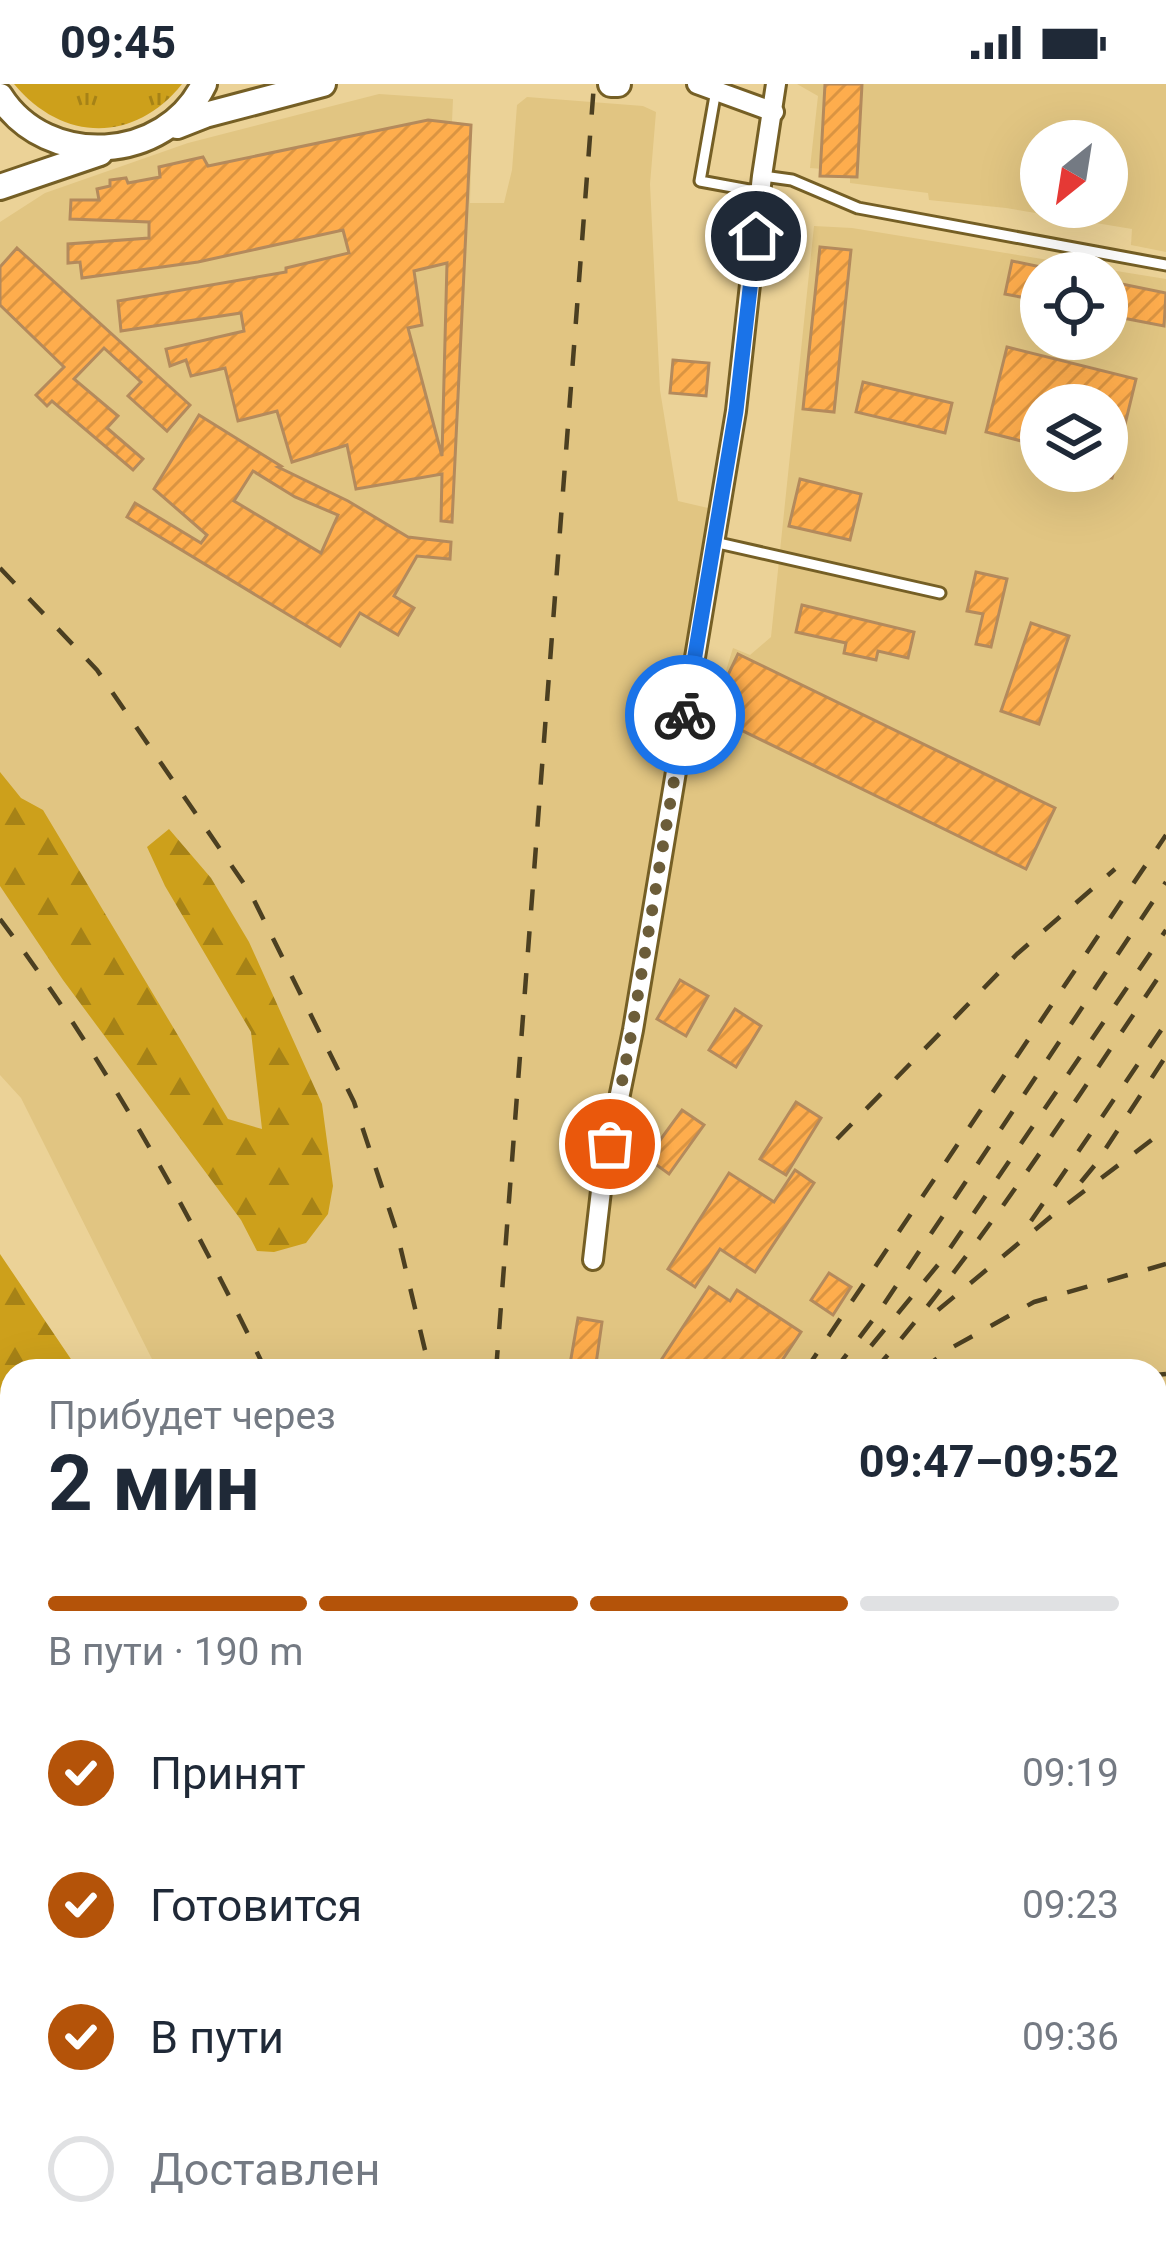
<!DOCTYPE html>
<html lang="ru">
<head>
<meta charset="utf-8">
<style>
	:root { --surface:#fff; --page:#f2f2f3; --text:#1f2937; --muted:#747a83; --line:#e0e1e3; --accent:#b45309 }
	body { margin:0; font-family:Roboto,sans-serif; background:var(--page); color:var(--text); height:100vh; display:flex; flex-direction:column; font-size:45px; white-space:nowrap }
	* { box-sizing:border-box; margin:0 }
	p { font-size:39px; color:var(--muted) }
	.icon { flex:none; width:66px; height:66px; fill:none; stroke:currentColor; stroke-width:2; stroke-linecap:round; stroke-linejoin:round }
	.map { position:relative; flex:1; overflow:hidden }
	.panel { position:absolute; left:0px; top:1275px; width:1167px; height:903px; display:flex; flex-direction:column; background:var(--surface); border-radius:36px 36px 0 0; box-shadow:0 12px 48px #0002 }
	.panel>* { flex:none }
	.needle { width:78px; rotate:210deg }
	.fabs { position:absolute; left:1020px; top:36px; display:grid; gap:24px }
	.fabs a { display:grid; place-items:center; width:108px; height:108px; border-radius:50%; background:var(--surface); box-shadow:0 12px 48px #0002; font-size:60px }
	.pin { position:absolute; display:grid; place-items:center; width:102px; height:102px; color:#fff; margin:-51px; border:6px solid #fff; border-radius:50%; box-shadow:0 3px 12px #0007 }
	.courier { position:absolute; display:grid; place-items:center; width:120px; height:120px; margin:-60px; border:9px solid #1a73e8; border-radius:50%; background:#fff; color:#222; box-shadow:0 3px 15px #0007 }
	.head em { font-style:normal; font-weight:700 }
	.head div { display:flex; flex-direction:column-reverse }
	.head { display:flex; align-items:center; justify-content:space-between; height:204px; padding:0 48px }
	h1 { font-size:78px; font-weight:700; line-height:90px }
	.bar { display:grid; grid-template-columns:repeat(4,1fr); gap:18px 12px; align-content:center; height:144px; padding:0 48px }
	.bar i { height:15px; border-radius:9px; background:var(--line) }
	.bar .current { background:var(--accent) }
	.bar p { grid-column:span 4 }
	ol { padding:0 48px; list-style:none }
	li { display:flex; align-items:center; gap:36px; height:132px }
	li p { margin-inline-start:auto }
	li .icon { padding:12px; border-radius:50%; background:var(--accent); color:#fff; stroke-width:4 }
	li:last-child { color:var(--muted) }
	li i { width:66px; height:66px; border:6px solid var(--line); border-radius:50% }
	.status { display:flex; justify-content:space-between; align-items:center; height:84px; padding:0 60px; background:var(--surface); direction:ltr }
	.status svg { height:33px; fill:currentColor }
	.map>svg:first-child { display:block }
</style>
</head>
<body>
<div class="status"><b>09:45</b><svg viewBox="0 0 49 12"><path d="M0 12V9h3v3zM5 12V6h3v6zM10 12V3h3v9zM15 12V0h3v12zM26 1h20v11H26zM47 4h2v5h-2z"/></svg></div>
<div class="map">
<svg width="1166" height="2177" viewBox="0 0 1166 2177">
	<defs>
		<pattern id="grass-tufts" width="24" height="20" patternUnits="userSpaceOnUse" patternTransform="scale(3)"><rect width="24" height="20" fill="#cda01b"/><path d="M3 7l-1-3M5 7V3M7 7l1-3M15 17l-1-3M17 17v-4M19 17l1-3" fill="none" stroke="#a68216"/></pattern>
		<pattern id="forest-firs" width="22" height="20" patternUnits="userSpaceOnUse" patternTransform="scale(3)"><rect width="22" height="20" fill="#cda01b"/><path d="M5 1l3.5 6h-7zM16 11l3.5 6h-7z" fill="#a68216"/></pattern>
		<pattern id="building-hatch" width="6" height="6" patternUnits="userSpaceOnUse" patternTransform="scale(3)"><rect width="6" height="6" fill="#fead4d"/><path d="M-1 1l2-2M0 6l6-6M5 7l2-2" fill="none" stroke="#da9442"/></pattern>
	</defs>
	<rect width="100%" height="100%" fill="#ebd297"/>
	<!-- built -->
	<g fill="#e1c582" fill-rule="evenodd">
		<path d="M797,0h369v168l-35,-7 1,-16 -126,-21 -77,-8 -1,-7 -78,-10v-12l-40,-3 8,-72zM1041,57h66v66h-66z"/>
		<path d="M379,10l74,5 -1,23 20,2 -2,79h34l8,-33 5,-65 10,-8 116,9 13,6 -6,72 10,206 18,111 30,7 -28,192 8,5 12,-15 19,3 14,-45 17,7 21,-18 43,-411 38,2 314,51v1982h-799l1,-11h787v-879h-997l-137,-273 -21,-23v-853l45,-29 143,-50zM1041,189h66v66h-66zM1041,321h66v66h-66z"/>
	</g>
	<!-- grass -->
	<path fill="url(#grass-tufts)" d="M14,0h168c-48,60 -120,58 -168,0z"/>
	<!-- forest -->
	<g fill="url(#forest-firs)">
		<path d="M0,688l21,26 22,12 185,309 34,10 -11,-97 -86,-146 -18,-39 22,-18 42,49 38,64 73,162 11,82 -5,28 -22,29 -32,9 -17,-1 -16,-31 -178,-240 -63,-94z"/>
		<path d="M0,1170l79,117h-67v727l-12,-1z"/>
		<path d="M0,2055l12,1v110h53l-1,11h-64z"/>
		<path d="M560,2166h129l6,11h-137z"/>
	</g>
	<!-- building -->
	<g fill="url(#building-hatch)" stroke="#b48a5c" stroke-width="3" fill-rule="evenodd">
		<path d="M825,0h37l-5,93 -37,-1z"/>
		<path d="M428,36l43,5 -19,397 -11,-1 1,-47 -86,15 -9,-44 -55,17 -15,-51 -39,10 -13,-53 -34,8 -5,-16 -16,6 -4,-17 78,-18 -3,-18 -120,18 -3,-30 168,-29v-4l63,-15 -6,-23 -145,32 -116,16 -2,-16 -12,1v-19l81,-6v-16l-79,-3 1,-19h28l-2,-11 13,-3v-6l16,-2 2,5 32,-6 -1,-10 44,-10 5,9zM447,179l-5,193 -34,-128 14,-3 -8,-54z"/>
		<path d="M820,163l31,3 -17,162 -31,-3z"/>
		<path d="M17,164l173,157 -23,26 -39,-35 13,-14 -37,-34 -30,31 44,37 -11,12 36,31 -10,11 -81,-69 -5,5 -11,-11 28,-28 -64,-62v-38z"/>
		<path d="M1012,177l29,6v34l-36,-7z"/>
		<path d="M1107,197l59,12 -2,33 -57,-11z"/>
		<path d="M1007,263l129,32 -24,99 -5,-1v-72h-66v41l-55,-14z"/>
		<path d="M673,276l36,3 -3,33 -36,-3z"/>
		<path d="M863,298l89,21 -7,30 -89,-21z"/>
		<path d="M199,331l82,51 -3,1 70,34 60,36 43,5 -1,17 -33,-3 -23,40 20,12 -16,27 -38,-22 -20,33 -213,-129 8,-14 66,40 6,-8 -53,-46zM253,387l42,26 43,18 -17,38 -87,-52z"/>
		<path d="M800,395l61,15 -11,46 -61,-14z"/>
		<path d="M976,488l31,7 -16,68 -15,-3 7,-30 -16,-3z"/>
		<path d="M802,521l112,27 -6,26 -30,-7 -2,9 -32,-7 2,-10 -50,-11z"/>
		<path d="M1031,539l38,13 -30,88 -38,-13z"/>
		<path d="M738,570l317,154 -29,61 -326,-159 3,-17 13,7z"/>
		<path d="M680,896l28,16 -22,40 -29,-17z"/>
		<path d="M735,925l26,17 -25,41 -27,-17z"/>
		<path d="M796,1018l25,16 -35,57 -26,-16z"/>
		<path d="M682,1026l22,15 -35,49 -22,-16z"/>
		<path d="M795,1086l19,13 -59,89 -35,-23 -25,38 -27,-18 61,-96 45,29z"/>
		<path d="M829,1189l22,14 -18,28 -22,-15z"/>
		<path d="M709,1203l21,14 7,-11 64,42 -26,39h-121z"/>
		<path d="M578,1234l24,4 -7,49 -26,-1z"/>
	</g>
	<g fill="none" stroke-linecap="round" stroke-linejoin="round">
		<!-- lane casing -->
		<g stroke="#755f25" stroke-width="15">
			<g id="lane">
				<path d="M716,6l-16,91 60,11"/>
				<path d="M763,92l29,4 66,28 308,57"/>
				<path d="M714,458l226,51"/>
				<path d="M1155,2144l11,-20"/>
				<path d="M169,2177l1,-11"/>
				<path d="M256,2177l1,-11"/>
			</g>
		</g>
		<!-- street casing -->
		<g stroke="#755f25" stroke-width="24">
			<g id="street">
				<path d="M697,0l77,28"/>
				<path d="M593,1176l9,-78 31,-152 103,-619 26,-235 14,-92"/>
				<path d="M0,2040l12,1"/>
				<path d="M74,2177l2,-11"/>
			</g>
		</g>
		<!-- secondary casing -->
		<g stroke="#755f25" stroke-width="30">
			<g id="secondary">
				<path d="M611,0h7"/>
				<path d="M0,12c47,74 166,67 204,-12"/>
				<path d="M177,42l28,-11 118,-31"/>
				<path d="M0,103l100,-34"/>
			</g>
		</g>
		<!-- lane -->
		<use href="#lane" stroke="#fff" stroke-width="9"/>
		<!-- street -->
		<use href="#street" stroke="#fff" stroke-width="18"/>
		<!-- secondary -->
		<use href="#secondary" stroke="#fff" stroke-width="24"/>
		<!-- rail -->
		<g stroke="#4b3f21" stroke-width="4.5" stroke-dasharray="21 21" stroke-linecap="butt">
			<path d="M0,484l97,102 154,224 103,208 43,131 33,138"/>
			<path d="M0,835c106,141 190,294 266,452"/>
			<path d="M837,1055l180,-185 98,-85"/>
			<path d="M1081,1098l14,-17 71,-109"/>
			<path d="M1031,1137l135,-198"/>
			<path d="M938,1226l116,-96 112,-85"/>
			<path d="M871,1262l71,-86 224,-330"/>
			<path d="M496,1287l98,-1287"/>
			<path d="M805,1287l361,-536"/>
			<path d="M834,1287l44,-58 288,-431"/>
			<path d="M874,1287c109,-126 199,-267 292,-405"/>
			<path d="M920,1287l31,-23 83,-46 132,-38"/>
			<path d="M1155,1291l11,-1"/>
			<path d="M1155,1320l11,1"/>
			<path d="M1155,1347h11"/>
			<path d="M1155,1622h11"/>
			<path d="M382,2177v-11"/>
			<path d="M432,2177l2,-11"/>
			<path d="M456,2177l1,-11"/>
			<path d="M487,2177l1,-11"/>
		</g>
	</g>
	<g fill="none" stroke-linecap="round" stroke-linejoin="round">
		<!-- done -->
		<path stroke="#6c5d39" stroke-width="12" stroke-dasharray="0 21.6" d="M610,1060l22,-114 53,-315"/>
		<!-- route -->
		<path stroke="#1a73e8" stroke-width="15" d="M685,631l51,-304 20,-175"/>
	</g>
</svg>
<div class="fabs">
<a><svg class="needle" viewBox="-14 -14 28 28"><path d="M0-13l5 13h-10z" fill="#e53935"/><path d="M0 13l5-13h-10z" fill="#747a83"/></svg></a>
<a><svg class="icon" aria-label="locate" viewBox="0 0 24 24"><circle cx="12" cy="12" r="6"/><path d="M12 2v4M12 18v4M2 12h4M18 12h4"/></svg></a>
<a><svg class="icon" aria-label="layers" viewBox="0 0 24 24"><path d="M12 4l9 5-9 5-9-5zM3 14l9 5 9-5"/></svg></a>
</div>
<div class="pin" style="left:610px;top:1060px;background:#ea580c"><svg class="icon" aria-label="bag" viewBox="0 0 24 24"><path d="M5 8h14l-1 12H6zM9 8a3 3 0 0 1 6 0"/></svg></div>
<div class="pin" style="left:756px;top:152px;background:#1f2937"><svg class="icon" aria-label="home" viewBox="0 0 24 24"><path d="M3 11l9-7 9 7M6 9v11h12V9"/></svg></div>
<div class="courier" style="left:685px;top:631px"><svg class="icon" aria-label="bike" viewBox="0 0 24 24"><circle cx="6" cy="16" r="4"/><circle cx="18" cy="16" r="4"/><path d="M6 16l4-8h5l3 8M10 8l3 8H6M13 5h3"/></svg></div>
<section class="panel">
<div class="head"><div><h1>2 мин</h1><p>Прибудет через</p></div><em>09:47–09:52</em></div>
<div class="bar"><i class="current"></i><i class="current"></i><i class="current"></i><i></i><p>В пути · 190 m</p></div>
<ol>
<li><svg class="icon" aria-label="check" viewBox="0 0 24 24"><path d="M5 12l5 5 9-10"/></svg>Принят<p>09:19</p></li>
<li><svg class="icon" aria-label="check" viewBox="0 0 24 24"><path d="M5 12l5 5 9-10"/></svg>Готовится<p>09:23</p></li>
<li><svg class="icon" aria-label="check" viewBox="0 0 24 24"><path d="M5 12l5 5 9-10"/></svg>В пути<p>09:36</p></li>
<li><i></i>Доставлен</li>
</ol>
</section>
</div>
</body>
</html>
